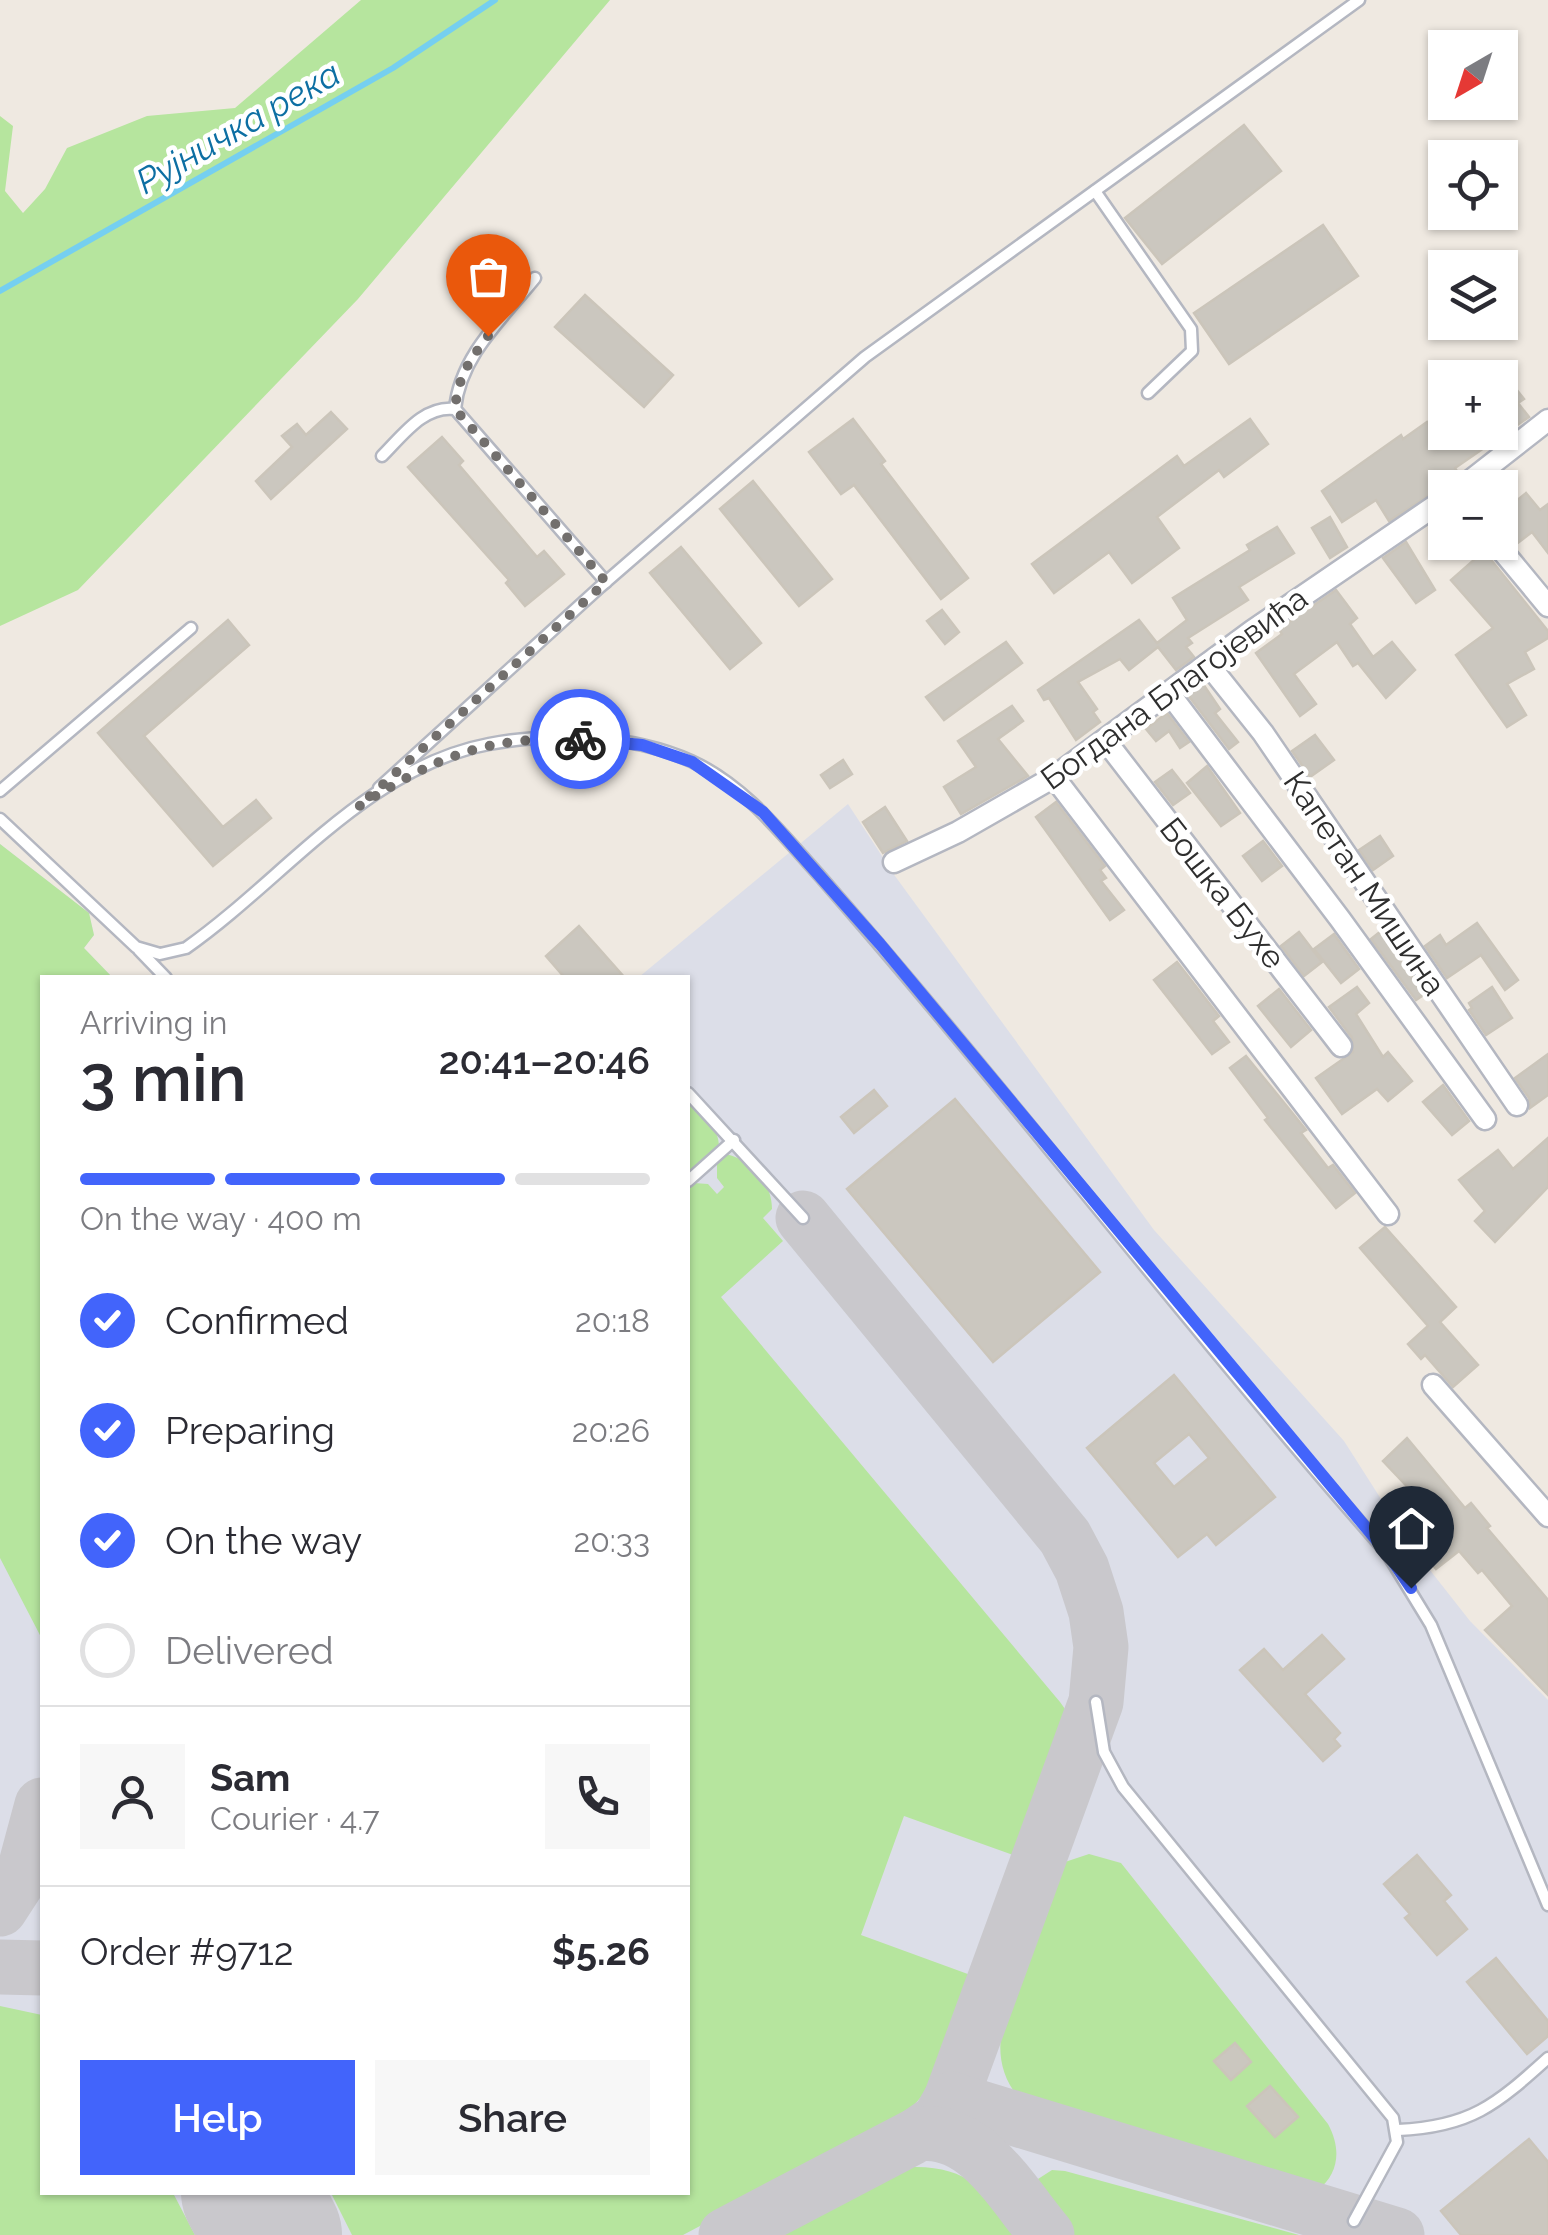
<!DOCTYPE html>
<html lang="en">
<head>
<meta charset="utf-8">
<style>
	:root { --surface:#fff; --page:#f7f7f7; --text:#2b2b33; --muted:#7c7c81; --line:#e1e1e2; --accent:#4264fb }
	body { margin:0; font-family:Raleway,sans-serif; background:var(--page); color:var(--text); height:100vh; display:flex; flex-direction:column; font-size:38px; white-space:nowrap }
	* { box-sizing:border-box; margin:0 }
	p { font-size:32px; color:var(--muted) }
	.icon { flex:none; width:55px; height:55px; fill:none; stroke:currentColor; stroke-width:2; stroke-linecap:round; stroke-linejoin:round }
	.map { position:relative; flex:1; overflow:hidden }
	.details { position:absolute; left:40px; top:975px; width:650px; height:1220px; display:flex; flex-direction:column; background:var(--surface); border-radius:0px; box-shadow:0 2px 8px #0004 }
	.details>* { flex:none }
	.needle { width:65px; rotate:219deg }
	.fabs { position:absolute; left:1428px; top:30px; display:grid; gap:20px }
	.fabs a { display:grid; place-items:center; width:90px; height:90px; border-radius:0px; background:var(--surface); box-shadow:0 2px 8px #0004; font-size:50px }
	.pin { position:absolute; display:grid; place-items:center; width:85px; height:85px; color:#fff; margin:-102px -42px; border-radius:50% 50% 50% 0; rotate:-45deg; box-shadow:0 0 10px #0007 }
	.pin .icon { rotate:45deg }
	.courier { position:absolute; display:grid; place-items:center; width:100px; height:100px; margin:-50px; border:8px solid #4264fb; border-radius:50%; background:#fff; color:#222; box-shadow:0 2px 12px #0007 }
	.head em { font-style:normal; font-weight:600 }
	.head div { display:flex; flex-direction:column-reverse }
	.head { display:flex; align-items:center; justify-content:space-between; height:170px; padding:0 40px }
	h1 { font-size:65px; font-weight:600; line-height:75px }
	.bar { display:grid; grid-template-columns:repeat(4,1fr); gap:15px 10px; align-content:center; height:120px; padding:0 40px }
	.bar i { height:12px; border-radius:8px; background:var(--line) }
	.bar .current { background:var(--accent) }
	.bar p { grid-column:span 4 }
	.line { display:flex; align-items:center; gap:25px; padding:0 40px; border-top:2px solid var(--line) }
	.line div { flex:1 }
	.round { display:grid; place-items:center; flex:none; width:105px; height:105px; border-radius:0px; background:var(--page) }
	ol { padding:0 40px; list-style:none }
	li { display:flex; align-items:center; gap:30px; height:110px }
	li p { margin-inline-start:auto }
	li .icon { padding:10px; border-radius:50%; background:var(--accent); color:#fff; stroke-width:4 }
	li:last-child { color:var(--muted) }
	li i { width:55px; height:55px; border:5px solid var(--line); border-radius:50% }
	.action { display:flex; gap:20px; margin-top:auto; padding:20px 40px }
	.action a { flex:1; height:115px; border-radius:0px; background:var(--accent); color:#fff; font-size:40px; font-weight:600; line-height:115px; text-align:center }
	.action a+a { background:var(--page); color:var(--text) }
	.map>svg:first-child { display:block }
</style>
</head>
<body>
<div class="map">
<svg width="1548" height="2235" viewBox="0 0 1548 2235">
	<rect width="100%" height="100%" fill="#efe9e1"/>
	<!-- airport -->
	<path fill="#dcdee8" d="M848,804l47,72 259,354 190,211 67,105 59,75 78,79v535h-1548v-1391l89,69 5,22 -10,13 28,29 -70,1v1214h646v-1214l-49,-1z"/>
	<!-- green -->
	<g fill="#b6e59e">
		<path d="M361,0h249l-252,299 -280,291 -78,36v-510l13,10 -8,65 18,22 22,-24 22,-41 80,-32 88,-8z"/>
		<path d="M0,844l89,69 5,22 -10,13 28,29 -70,1v661l-42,-81z"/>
		<path d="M688,1102c13,13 32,25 31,46l-31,26z"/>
		<path d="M726,1154c26,6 46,29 46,55l-9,9 20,23 -62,56 339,405 5,7v19l-46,129 -115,-41 -43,119 115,42c-20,60 -31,106 -82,146l-211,112h-331l-21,-42 357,-1v-1004l6,-5 14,1 9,10 7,-7 -7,-9v-16z"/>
		<path d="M1089,1854l32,9 207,261c13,24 12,49 -11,67l-19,4 -255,-75c-61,-45 -45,-90 -23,-152 10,-29 20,-59 30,-88l12,-17z"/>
		<path d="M0,2006l42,9v177l131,1 22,42h-195z"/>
		<path d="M913,2167c57,-1 76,27 111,68h-260l106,-56z"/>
		<path d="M1052,2170l13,1 234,64h-229l-33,-48 1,-8z"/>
	</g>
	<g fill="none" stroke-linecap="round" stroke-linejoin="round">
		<!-- stream -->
		<path stroke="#75cff0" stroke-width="6" d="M0,291l393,-223 102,-68"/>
		<!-- taxiway -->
		<g stroke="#c9c8cc" stroke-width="55">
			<path d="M803,1218l262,319 17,32 14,43 5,35 -5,55 -145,397 8,29 11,16"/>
			<path d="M0,1909l24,-37 18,-67"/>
			<path d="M0,1967l42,1"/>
			<path d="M919,2134l20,-14 12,-21 446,136"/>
			<path d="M726,2235l193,-101c58,-7 94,61 128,101"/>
		</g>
		<!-- runway -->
		<path stroke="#c9c8cc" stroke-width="138" d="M250,2192l23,43"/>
	</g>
	<!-- building -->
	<g fill="#cbc7bf" stroke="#cbc5ba" stroke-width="2.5" fill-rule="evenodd">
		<path d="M1244,125l37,46 -119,93 -37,-46z"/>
		<path d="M1323,225l35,51 -129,88 -35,-51z"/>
		<path d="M585,295l88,80 -29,32 -89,-80z"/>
		<path d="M1500,369l24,30 -6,4 11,14 -74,51 3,5 -9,9 -60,39 -13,-21 -34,22 -20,-31 79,-56 2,4 24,-17 3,4 15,-9v15h55z"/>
		<path d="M331,412l16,17 -76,70 -15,-18 36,-34 -10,-11 15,-12 9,11z"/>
		<path d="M853,419l32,42 -4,3 87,114 -27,21 -87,-114 -13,9 -32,-42z"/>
		<path d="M1250,419l18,25 -44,33 -5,-7 -62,47 22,31 -47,35 -23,-31 -55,41 -22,-29 145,-108 7,10z"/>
		<path d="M442,437l21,24 -4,4 78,92 7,-6 20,23 -39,32 -19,-23 3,-3 -101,-113z"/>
		<path d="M753,481l79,98 -33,27 -79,-97z"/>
		<path d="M1526,493l14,17 8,-6v49l-16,-21 -17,13 -15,-18v-13z"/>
		<path d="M1330,517l17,30 -17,11 -18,-30z"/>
		<path d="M1277,527l17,26 -55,34 9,13 -60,38 4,5 -6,4 8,10 -18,13 -18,-23 -29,23 -9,-11 -42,23 19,27 -4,3 7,10 -24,18 -27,-42 -5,2 -6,-10 101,-70 18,23 30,-23 -14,-22 77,-48 -3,-5z"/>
		<path d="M1406,542l29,48 -19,13 -33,-45z"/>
		<path d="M681,547l80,96 -31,26 -80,-96z"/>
		<path d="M1484,551l64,80v7l-23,14 9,17 -27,15 19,31 -19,12 -51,-72 37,-27 -42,-48z"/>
		<path d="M1336,590l21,28 -7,6 23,33 19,-15 23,28 -29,28 -28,-35 -5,3 -16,-24 -43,32 22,30 -16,12 -44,-63 26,-19 -3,-5z"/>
		<path d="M942,610l17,22 -14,12 -18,-23z"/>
		<path d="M228,620l21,25 -105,91 79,91 33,-27 15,18 -58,48 -115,-133z"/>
		<path d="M1006,642l16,21 -78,57 -18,-23z"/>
		<path d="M1203,684l17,25 -5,4 23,29 -9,7 -41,-54z"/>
		<path d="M1012,706l11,15 -25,18 30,37 -67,38 -17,-27 32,-20 -18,-26z"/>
		<path d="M1167,713l22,29 -9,6 -11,-17 -13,10 -10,-12z"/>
		<path d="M1315,735l19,25 -24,17 -18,-26z"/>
		<path d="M843,760l9,14 -22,14 -9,-13z"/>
		<path d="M1207,766l33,47 -19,13 -34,-43z"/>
		<path d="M1172,770l18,23 -17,12 -18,-23z"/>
		<path d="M1056,802l49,64 -5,4 6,8 -5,3 23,29 -14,10 -74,-103z"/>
		<path d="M885,807l22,34 -24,12 -20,-31z"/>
		<path d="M1380,836l13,20 -20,14 -14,-20z"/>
		<path d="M1263,841l19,25 -20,15 -19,-25z"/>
		<path d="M1477,923l41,57 -13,10 -24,-35 -34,23 -22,-32 15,-11 6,10z"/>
		<path d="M579,926l46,52h-60l-19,-22z"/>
		<path d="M1381,931l44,63 -9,6 -45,-61z"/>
		<path d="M1299,932l23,30 -18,14 -23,-30z"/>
		<path d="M1334,934l25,35 -18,14 -27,-34z"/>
		<path d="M1177,962l42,54 -6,5 16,21 -17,12 -58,-74z"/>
		<path d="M1357,987l12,16 -13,11 27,43 5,-5 24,29 -24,20 -11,-12 -35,25 -26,-36 37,-26 -1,-14 -23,-31z"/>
		<path d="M1492,987l20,31 -26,17 -17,-25 3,-2 -3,-5z"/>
		<path d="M1279,989l32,41 -20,17 -33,-41z"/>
		<path d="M1548,1054v41l-18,13 -1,-10 -14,-20z"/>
		<path d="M1246,1056l60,74 -5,3 27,35 5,-3 22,28 -19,15 -71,-88 3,-2 -38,-50z"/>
		<path d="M1443,1085l26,36 -17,14 -29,-33z"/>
		<path d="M874,1090l13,16 -33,27 -13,-16z"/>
		<path d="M955,1099l145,173 -107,90 -146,-173z"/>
		<path d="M1548,1138v49l-53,55 -20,-21 10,-10 -26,-31 39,-30 15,19z"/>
		<path d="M1385,1227l71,80 -16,15 38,43 -25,22 -28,-32 -4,4 -13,-15 20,-18 -68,-78z"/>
		<path d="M1174,1375l101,122 -59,48 -9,-11 -29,23 -91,-109zM1189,1434l20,24 -35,29 -20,-24z"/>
		<path d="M1407,1438l58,70 6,-5 19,23 -3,2 61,72v95l-63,-65 27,-24 -30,-36 -4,3 -19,-22 -23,18 -19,-23 18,-14 -26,-31 7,-5 -33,-35z"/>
		<path d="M1322,1635l22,24 -39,35 35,39 -6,6 6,7 -17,15 -83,-91 24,-21 19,21z"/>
		<path d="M1417,1855l34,40 -7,6 23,28 -30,26 -32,-37 5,-4 -26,-30z"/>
		<path d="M1496,1958l52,63v15l-21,18 -60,-72z"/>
		<path d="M1235,2043l16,19 -20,18 -17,-19z"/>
		<path d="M1270,2086l28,31 -23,20 -28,-31z"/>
		<path d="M1529,2139l19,23v73h-87l-20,-24z"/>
	</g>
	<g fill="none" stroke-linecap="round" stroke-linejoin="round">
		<!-- service casing -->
		<g stroke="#b4b7c1" stroke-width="15">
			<g id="service">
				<path d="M1095,191l96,138 1,22 -44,42"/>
				<path d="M455,409c5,-53 47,-90 80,-131"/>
				<path d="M382,456c21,-21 42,-51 73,-47l151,173"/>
				<path d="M379,788l221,-201 265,-230 494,-357"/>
				<path d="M0,791l191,-163"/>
				<path d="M0,819l136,128 24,7 26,-6c97,-68 181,-181 303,-204 64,-12 142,-10 202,17 53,24 90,72 128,114 41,47 82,95 122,143 149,179 293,361 446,535l44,72 117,280"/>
				<path d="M139,950l27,28"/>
				<path d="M688,1093l115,125"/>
				<path d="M688,1181l46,-41"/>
				<path d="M1096,1702l8,50 19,35 270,331 4,24 -43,79"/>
				<path d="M1398,2130c72,-3 98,-25 150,-72"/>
			</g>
		</g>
		<!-- minor casing -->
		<g stroke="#b4b7c1" stroke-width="25">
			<g id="minor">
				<path d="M1461,488l87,-68"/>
				<path d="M1495,542l53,64"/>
				<path d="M1208,664l55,69 254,372"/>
				<path d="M1169,693l171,226 145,200"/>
				<path d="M1105,740l236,306"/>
				<path d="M1054,777l334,437"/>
				<path d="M894,862l64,-30 96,-55 198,-146 193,-132"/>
				<path d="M1433,1385l115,131"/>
			</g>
		</g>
		<!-- service -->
		<use href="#service" stroke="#fff" stroke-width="10"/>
		<!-- minor -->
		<use href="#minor" stroke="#fff" stroke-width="20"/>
	</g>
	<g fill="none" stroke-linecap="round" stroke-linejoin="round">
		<!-- done -->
		<path stroke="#726f6d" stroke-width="10" stroke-dasharray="0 18" d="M488,336c-19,25 -30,41 -33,73l151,173 -248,225c80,-51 125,-70 222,-68"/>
		<!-- route -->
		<path stroke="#4264fb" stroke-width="12" d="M580,739l62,6 50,17 71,50 117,132 508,610 23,34"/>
	</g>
	<g text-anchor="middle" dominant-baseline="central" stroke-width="9" stroke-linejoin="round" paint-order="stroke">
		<!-- street labels -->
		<g font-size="32" fill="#2e2e2e" stroke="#fff">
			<text transform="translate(1174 688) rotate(-36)">Богдана Благојевића</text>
			<text transform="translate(1365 883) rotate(56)">Капетан Мишина</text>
			<text transform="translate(1223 893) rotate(52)">Бошка Бухе</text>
		</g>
		<!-- water labels -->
		<g font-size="35" font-style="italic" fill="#0d6fa3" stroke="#fff">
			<text transform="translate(238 127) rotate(-30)">Рујничка река</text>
		</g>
	</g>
</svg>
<div class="fabs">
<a><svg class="needle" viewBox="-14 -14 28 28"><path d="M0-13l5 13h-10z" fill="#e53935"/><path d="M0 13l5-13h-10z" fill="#7c7c81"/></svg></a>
<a><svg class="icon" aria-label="locate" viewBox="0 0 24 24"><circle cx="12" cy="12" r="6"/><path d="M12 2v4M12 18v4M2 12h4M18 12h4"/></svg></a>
<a><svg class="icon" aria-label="layers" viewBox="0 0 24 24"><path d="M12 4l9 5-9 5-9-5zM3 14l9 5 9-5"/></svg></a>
<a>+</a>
<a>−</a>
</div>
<div class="pin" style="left:488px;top:336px;background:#ea580c"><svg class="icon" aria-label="bag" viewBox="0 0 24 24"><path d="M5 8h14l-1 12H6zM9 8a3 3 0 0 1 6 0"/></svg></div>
<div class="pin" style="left:1411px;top:1588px;background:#1f2937"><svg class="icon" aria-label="home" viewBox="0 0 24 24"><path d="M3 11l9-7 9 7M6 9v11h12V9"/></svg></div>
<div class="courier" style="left:580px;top:739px"><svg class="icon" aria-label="bike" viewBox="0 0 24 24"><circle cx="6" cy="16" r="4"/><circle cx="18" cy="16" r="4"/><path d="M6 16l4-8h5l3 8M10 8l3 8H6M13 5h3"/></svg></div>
<section class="details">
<div class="head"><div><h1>3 min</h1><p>Arriving in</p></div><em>20:41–20:46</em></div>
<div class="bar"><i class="current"></i><i class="current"></i><i class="current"></i><i></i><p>On the way · 400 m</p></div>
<ol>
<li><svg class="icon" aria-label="check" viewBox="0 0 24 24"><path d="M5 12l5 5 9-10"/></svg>Confirmed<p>20:18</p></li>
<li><svg class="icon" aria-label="check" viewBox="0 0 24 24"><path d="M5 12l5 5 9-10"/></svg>Preparing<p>20:26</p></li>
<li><svg class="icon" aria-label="check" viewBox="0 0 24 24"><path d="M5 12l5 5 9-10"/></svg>On the way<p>20:33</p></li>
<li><i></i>Delivered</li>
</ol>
<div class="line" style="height:180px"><a class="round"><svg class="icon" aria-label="person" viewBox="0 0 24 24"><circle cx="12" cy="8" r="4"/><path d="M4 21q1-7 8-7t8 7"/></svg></a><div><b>Sam</b><p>Courier · 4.7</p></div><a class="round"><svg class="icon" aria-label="phone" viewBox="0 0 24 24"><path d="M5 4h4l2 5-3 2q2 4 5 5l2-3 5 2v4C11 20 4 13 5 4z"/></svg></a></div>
<div class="line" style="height:130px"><div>Order #9712</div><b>$5.26</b></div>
<div class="action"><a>Help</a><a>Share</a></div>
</section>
</div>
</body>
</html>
